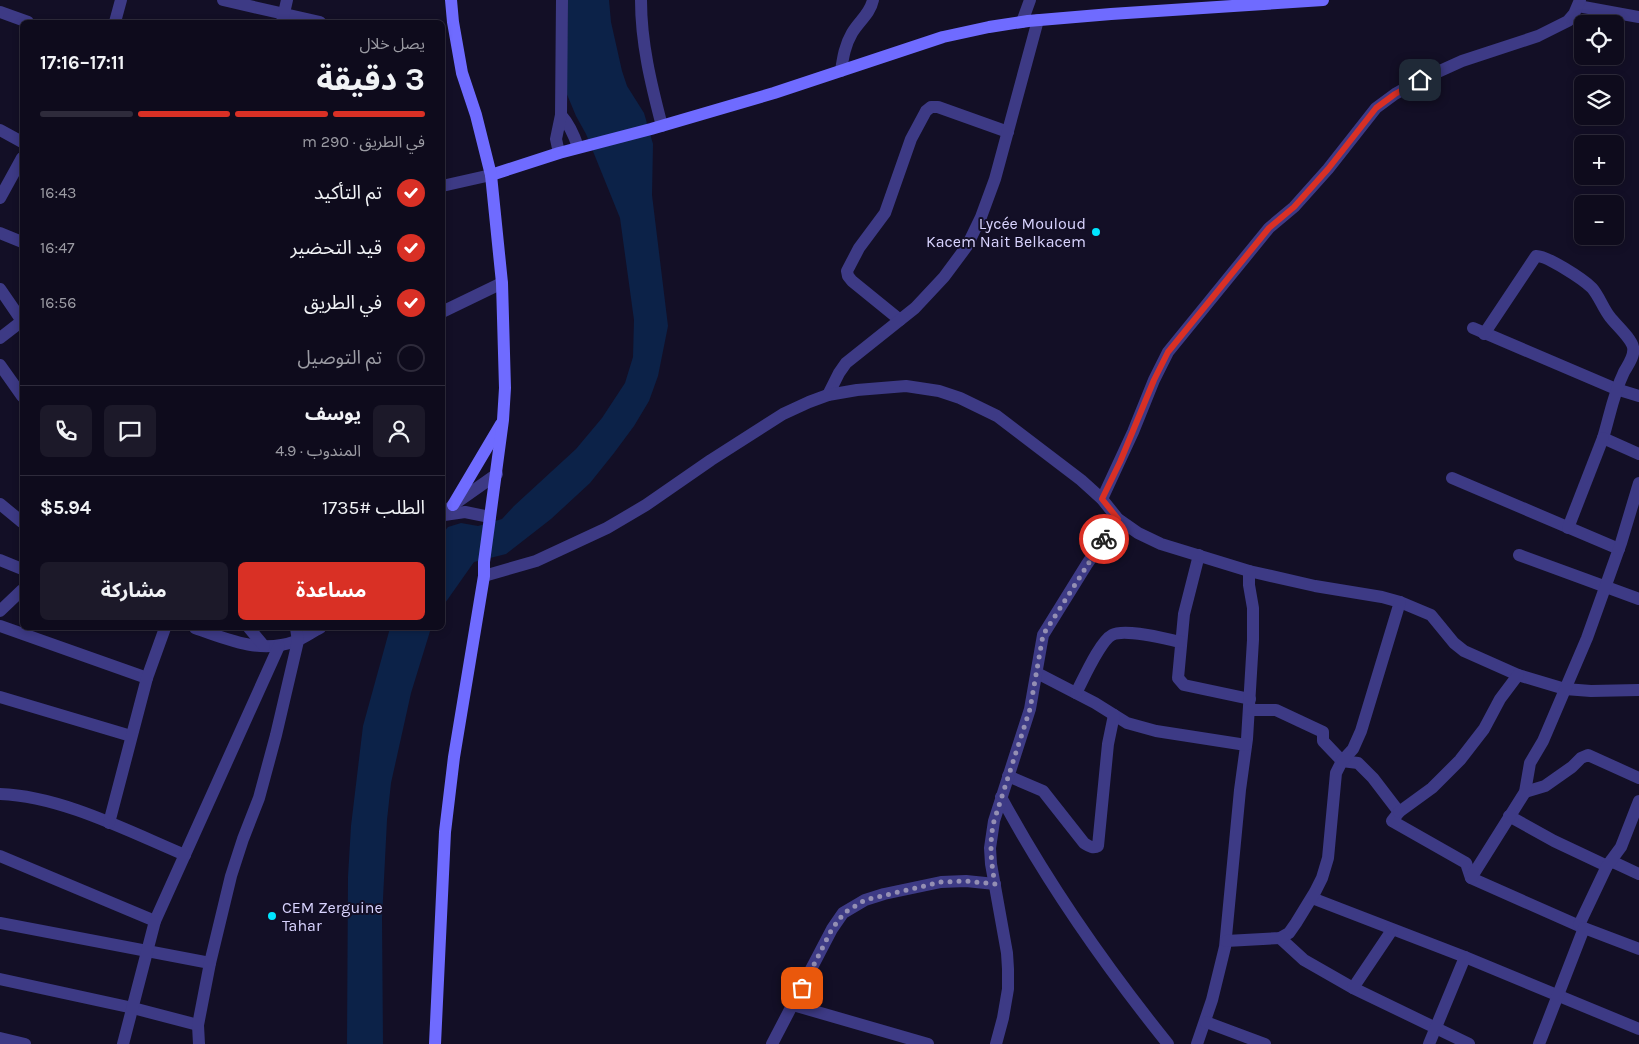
<!DOCTYPE html>
<html lang="ar">
<head>
<meta charset="utf-8">
<style>
	:root { --surface:#0e0b1c; --page:#1c1929; --text:#f1f3f6; --muted:#9b9ba3; --line:#2e2b3b; --accent:#d93025 }
	body { margin:0; font-family:Karla,"Noto Sans Arabic",sans-serif; background:var(--page); color:var(--text); direction:rtl; height:100vh; display:flex; flex-direction:column; font-size:19px; white-space:nowrap }
	* { box-sizing:border-box; margin:0 }
	p { font-size:16px; color:var(--muted) }
	.icon { flex:none; width:28px; height:28px; fill:none; stroke:currentColor; stroke-width:2; stroke-linecap:round; stroke-linejoin:round }
	.map { position:relative; flex:1; overflow:hidden; direction:ltr }
	.sheet { position:absolute; left:20px; top:20px; width:425px; height:610px; display:flex; flex-direction:column; background:var(--surface); border-radius:8px; box-shadow:0 2px 8px #0003,0 0 0 1px var(--line); direction:rtl }
	.sheet>* { flex:none }
	.fabs { position:absolute; left:1574px; top:15px; display:grid; gap:10px }
	.fabs a { display:grid; place-items:center; width:50px; height:50px; border-radius:8px; background:var(--surface); box-shadow:0 2px 8px #0003,0 0 0 1px var(--line); font-size:25px }
	.pin { position:absolute; display:grid; place-items:center; width:42px; height:42px; color:#fff; margin:-21px; border-radius:10px; box-shadow:0 2px 8px #0006 }
	.courier { position:absolute; display:grid; place-items:center; width:50px; height:50px; margin:-25px; border:4px solid #d93025; border-radius:50%; background:#fff; color:#222; box-shadow:0 1px 6px #0007 }
	.headline em { font-style:normal; font-weight:700 }
	.headline div { display:flex; flex-direction:column-reverse }
	.headline { display:flex; align-items:center; justify-content:space-between; height:85px; padding:0 20px }
	h1 { font-size:32px; font-weight:700; line-height:38px }
	.bar { display:grid; grid-template-columns:repeat(4,1fr); gap:8px 5px; align-content:center; height:60px; padding:0 20px }
	.bar i { height:6px; border-radius:4px; background:var(--line) }
	.bar .selected { background:var(--accent) }
	.bar p { grid-column:span 4 }
	.line { display:flex; align-items:center; gap:12px; padding:0 20px; border-top:1px solid var(--line) }
	.line div { flex:1 }
	.round { display:grid; place-items:center; flex:none; width:52px; height:52px; border-radius:8px; background:var(--page) }
	ol { padding:0 20px; list-style:none }
	li { display:flex; align-items:center; gap:15px; height:55px }
	li p { margin-inline-start:auto }
	li .icon { padding:5px; border-radius:50%; background:var(--accent); color:#fff; stroke-width:4 }
	li:last-child { color:var(--muted) }
	li i { width:28px; height:28px; border:2px solid var(--line); border-radius:50% }
	.action { display:flex; gap:10px; margin-top:auto; padding:10px 20px }
	.action a { flex:1; height:58px; border-radius:8px; background:var(--accent); color:#fff; font-size:20px; font-weight:700; line-height:58px; text-align:center }
	.action a+a { background:var(--page); color:var(--text) }
	.map>svg:first-child { display:block }
</style>
</head>
<body>
<div class="map">
<svg width="1639" height="1044" viewBox="0 0 1639 1044">
	<rect width="100%" height="100%" fill="#130f26"/>
	<!-- water -->
	<g fill="#0c2248">
		<path d="M568,0h41l2,22 11,49 5,15 17,27 9,31 -1,51 16,131 -10,50 -9,25 -15,25 -20,27 -24,30 -39,36 -45,35 -32,8 -31,44v-73l5,-6 13,-4 17,3 24,-7 12,-13 62,-57 26,-31 23,-35 8,-26 1,-37 -14,-102 -34,-84 -10,-18 -10,-24z"/>
		<path d="M390,628h41l-20,65 -20,90 -4,37 -5,98 1,126h-36l1,-167 3,-51 12,-100z"/>
	</g>
	<g fill="none" stroke-linecap="round" stroke-linejoin="round">
		<!-- street -->
		<g stroke="#3d3a85" stroke-width="12">
			<path d="M223,0l97,22"/>
			<path d="M641,0c0,43 10,84 21,126"/>
			<path d="M1578,6l61,11"/>
			<path d="M0,12l28,10"/>
			<path d="M115,22l6,-22"/>
			<path d="M282,22l5,-22"/>
			<path d="M1022,22l8,-22"/>
			<path d="M841,71c2,-14 4,-26 11,-38 7,-12 18,-19 21,-33"/>
			<path d="M561,115c9,10 13,20 17,32"/>
			<path d="M0,130l22,12"/>
			<path d="M559,153l-3,-14 5,-24 1,-115"/>
			<path d="M442,186l49,-11"/>
			<path d="M0,198l22,-40"/>
			<path d="M0,233l22,9"/>
			<path d="M0,289l22,32"/>
			<path d="M442,312l60,-29"/>
			<path d="M900,320l-48,-39 -4,-5 -1,-5 12,-23 26,-35 26,-74 15,-28 5,-4h7l70,25"/>
			<path d="M1473,328l143,61 23,7"/>
			<path d="M1484,334l52,-78c10,-1 47,23 56,32 7,8 11,20 18,29 6,8 21,21 23,30 2,9 -5,18 -9,25 -11,23 -14,43 -21,66l36,16"/>
			<path d="M0,338l22,-17"/>
			<path d="M0,365l22,31"/>
			<path d="M828,395l11,-22 7,-10 69,-55 29,-31 23,-31 14,-29 14,-38 43,-159"/>
			<path d="M1452,478l167,71"/>
			<path d="M1102,499l31,-67 21,-52 14,-28 101,-124 25,-21 34,-38 48,-61 19,-14 25,-14 42,-19 76,-25 30,-15 6,-7 6,-14"/>
			<path d="M0,504l22,18"/>
			<path d="M444,515l21,-3 25,5"/>
			<path d="M442,516l11,-11 44,-31"/>
			<path d="M1568,528l35,-90"/>
			<path d="M1199,555l-15,59 -6,64 6,7 66,14"/>
			<path d="M1519,555l120,44"/>
			<path d="M0,560l22,9"/>
			<path d="M1249,571l66,15 67,11 18,5 31,13 23,28 10,8 54,24 47,14 26,2 48,-1"/>
			<path d="M484,576l52,-15 71,-33 39,-23 65,-45 72,-46 26,-12 19,-7 29,-5 49,-4 33,5 21,7 37,18 84,64 21,19 16,20 20,14 23,11 88,27v14l4,23v32l-6,99 -7,51 -15,157 -13,53 -15,44"/>
			<path d="M0,611l22,-21"/>
			<path d="M0,626l147,52"/>
			<path d="M195,628c33,12 66,26 101,13 8,-3 16,-9 24,-13"/>
			<path d="M249,628l15,18"/>
			<path d="M1037,673l58,30 32,20 29,8 90,14"/>
			<path d="M1076,693c7,-13 24,-52 36,-58 13,-7 54,4 69,7"/>
			<path d="M0,697l131,39"/>
			<path d="M1249,710h27l47,22v9l19,20 16,2 15,15 26,34 -7,9 74,42 5,15 113,50 55,21"/>
			<path d="M1008,776l35,15 41,52c5,3 9,6 14,3l10,-102 6,-29"/>
			<path d="M1525,792l20,-6 27,-19 9,-9 7,-3 51,23"/>
			<path d="M0,794c61,2 128,37 185,61"/>
			<path d="M1001,797c47,87 105,170 167,247"/>
			<path d="M1399,812l33,-24 28,-28 24,-31 16,-30 18,-24"/>
			<path d="M1509,816l45,25 53,25"/>
			<path d="M109,823l38,-145 18,-50"/>
			<path d="M0,856l155,65"/>
			<path d="M1611,861l28,13"/>
			<path d="M1471,878l54,-86 5,-29 13,-22 44,-103 34,-95 18,-60"/>
			<path d="M1312,898l153,59 174,72"/>
			<path d="M0,923l210,40"/>
			<path d="M1579,925l28,-59 14,-19 18,-46"/>
			<path d="M1280,938l24,22 49,28 116,56"/>
			<path d="M1226,941l54,-3 9,-5 7,-10 19,-31 7,-14 6,-20 8,-85 6,-12 11,-12 8,-18 39,-129"/>
			<path d="M0,979l133,29 65,17"/>
			<path d="M1353,988l39,-58"/>
			<path d="M793,1005l135,39"/>
			<path d="M1206,1022l59,22"/>
			<path d="M0,1038l25,6"/>
			<path d="M123,1044l32,-123 124,-275"/>
			<path d="M199,1044l-1,-19 12,-62 21,-87 12,-37 16,-41 17,-63 22,-94 -2,-13"/>
			<path d="M772,1044l60,-115 11,-16 22,-13 19,-6 57,-12 25,-1 29,3"/>
			<path d="M996,1044l7,-26 5,-29v-20l-1,-16 -16,-89 -1,-16 4,-27 36,-112 13,-74 44,-71 31,-45"/>
			<path d="M1429,1044l36,-87"/>
			<path d="M1539,1044l45,-116"/>
		</g>
		<!-- secondary -->
		<g stroke="#6f6bff" stroke-width="12">
			<path d="M491,175l68,-22 92,-24 123,-36 169,-56 46,-10 39,-6 83,-7 212,-14"/>
			<path d="M453,505l48,-81"/>
			<path d="M435,1044l10,-212 9,-75 30,-181v-14l19,-142 2,-32 -3,-105 -11,-108 -15,-60 -14,-42 -9,-51 -2,-22"/>
		</g>
	</g>
	<g fill="none" stroke-linecap="round" stroke-linejoin="round">
		<!-- done -->
		<path stroke="#948fb3" stroke-width="5" stroke-dasharray="0 9" d="M802,988l30,-59 12,-16 21,-13 76,-18 25,-1 29,3c-4,-22 -6,-41 -1,-63l36,-112 13,-74 61,-96"/>
		<!-- route -->
		<path stroke="#d93025" stroke-width="6" d="M1104,539l14,-20 -16,-20 18,-37 34,-82 14,-28 101,-124 25,-21 34,-38 48,-61 19,-14 25,-14"/>
	</g>
	<!-- markers -->
	<g fill="#00e5ff" stroke="#130f26" stroke-width="2">
		<circle cx="1096" cy="232" r="5"/>
		<circle cx="272" cy="916" r="5"/>
	</g>
	<g text-anchor="middle" dominant-baseline="central" stroke-width="4" stroke-linejoin="round" paint-order="stroke">
		<!-- poi labels -->
		<g font-size="16" fill="#d9d4ff" stroke="#130f26" text-anchor="end">
			<text x="1086" y="223">Lycée Mouloud<tspan x="1086" dy="18">Kacem Nait Belkacem</tspan></text>
			<text x="282" y="907" text-anchor="start">CEM Zerguine<tspan x="282" dy="18">Tahar</tspan></text>
		</g>
	</g>
</svg>
<div class="fabs">
<a><svg class="icon" aria-label="locate" viewBox="0 0 24 24"><circle cx="12" cy="12" r="6"/><path d="M12 2v4M12 18v4M2 12h4M18 12h4"/></svg></a>
<a><svg class="icon" aria-label="layers" viewBox="0 0 24 24"><path d="M12 4l9 5-9 5-9-5zM3 14l9 5 9-5"/></svg></a>
<a>+</a>
<a>−</a>
</div>
<div class="pin" style="left:802px;top:988px;background:#ea580c"><svg class="icon" aria-label="bag" viewBox="0 0 24 24"><path d="M5 8h14l-1 12H6zM9 8a3 3 0 0 1 6 0"/></svg></div>
<div class="pin" style="left:1420px;top:80px;background:#1f2937"><svg class="icon" aria-label="home" viewBox="0 0 24 24"><path d="M3 11l9-7 9 7M6 9v11h12V9"/></svg></div>
<div class="courier" style="left:1104px;top:539px"><svg class="icon" aria-label="bike" viewBox="0 0 24 24"><circle cx="6" cy="16" r="4"/><circle cx="18" cy="16" r="4"/><path d="M6 16l4-8h5l3 8M10 8l3 8H6M13 5h3"/></svg></div>
<section class="sheet">
<div class="headline"><div><h1>3 دقيقة</h1><p>يصل خلال</p></div><em>17:11–17:16</em></div>
<div class="bar"><i class="selected"></i><i class="selected"></i><i class="selected"></i><i></i><p>في الطريق · 290 m</p></div>
<ol>
<li><svg class="icon" aria-label="check" viewBox="0 0 24 24"><path d="M5 12l5 5 9-10"/></svg>تم التأكيد<p>16:43</p></li>
<li><svg class="icon" aria-label="check" viewBox="0 0 24 24"><path d="M5 12l5 5 9-10"/></svg>قيد التحضير<p>16:47</p></li>
<li><svg class="icon" aria-label="check" viewBox="0 0 24 24"><path d="M5 12l5 5 9-10"/></svg>في الطريق<p>16:56</p></li>
<li><i></i>تم التوصيل</li>
</ol>
<div class="line" style="height:90px"><a class="round"><svg class="icon" aria-label="person" viewBox="0 0 24 24"><circle cx="12" cy="8" r="4"/><path d="M4 21q1-7 8-7t8 7"/></svg></a><div><b>يوسف</b><p>المندوب · 4.9</p></div><a class="round"><svg class="icon" aria-label="chat" viewBox="0 0 24 24"><path d="M4 5h16v11H9l-5 4z"/></svg></a><a class="round"><svg class="icon" aria-label="phone" viewBox="0 0 24 24"><path d="M5 4h4l2 5-3 2q2 4 5 5l2-3 5 2v4C11 20 4 13 5 4z"/></svg></a></div>
<div class="line" style="height:65px"><div>الطلب #1735</div><b>$5.94</b></div>
<div class="action"><a>مساعدة</a><a>مشاركة</a></div>
</section>
</div>
</body>
</html>
